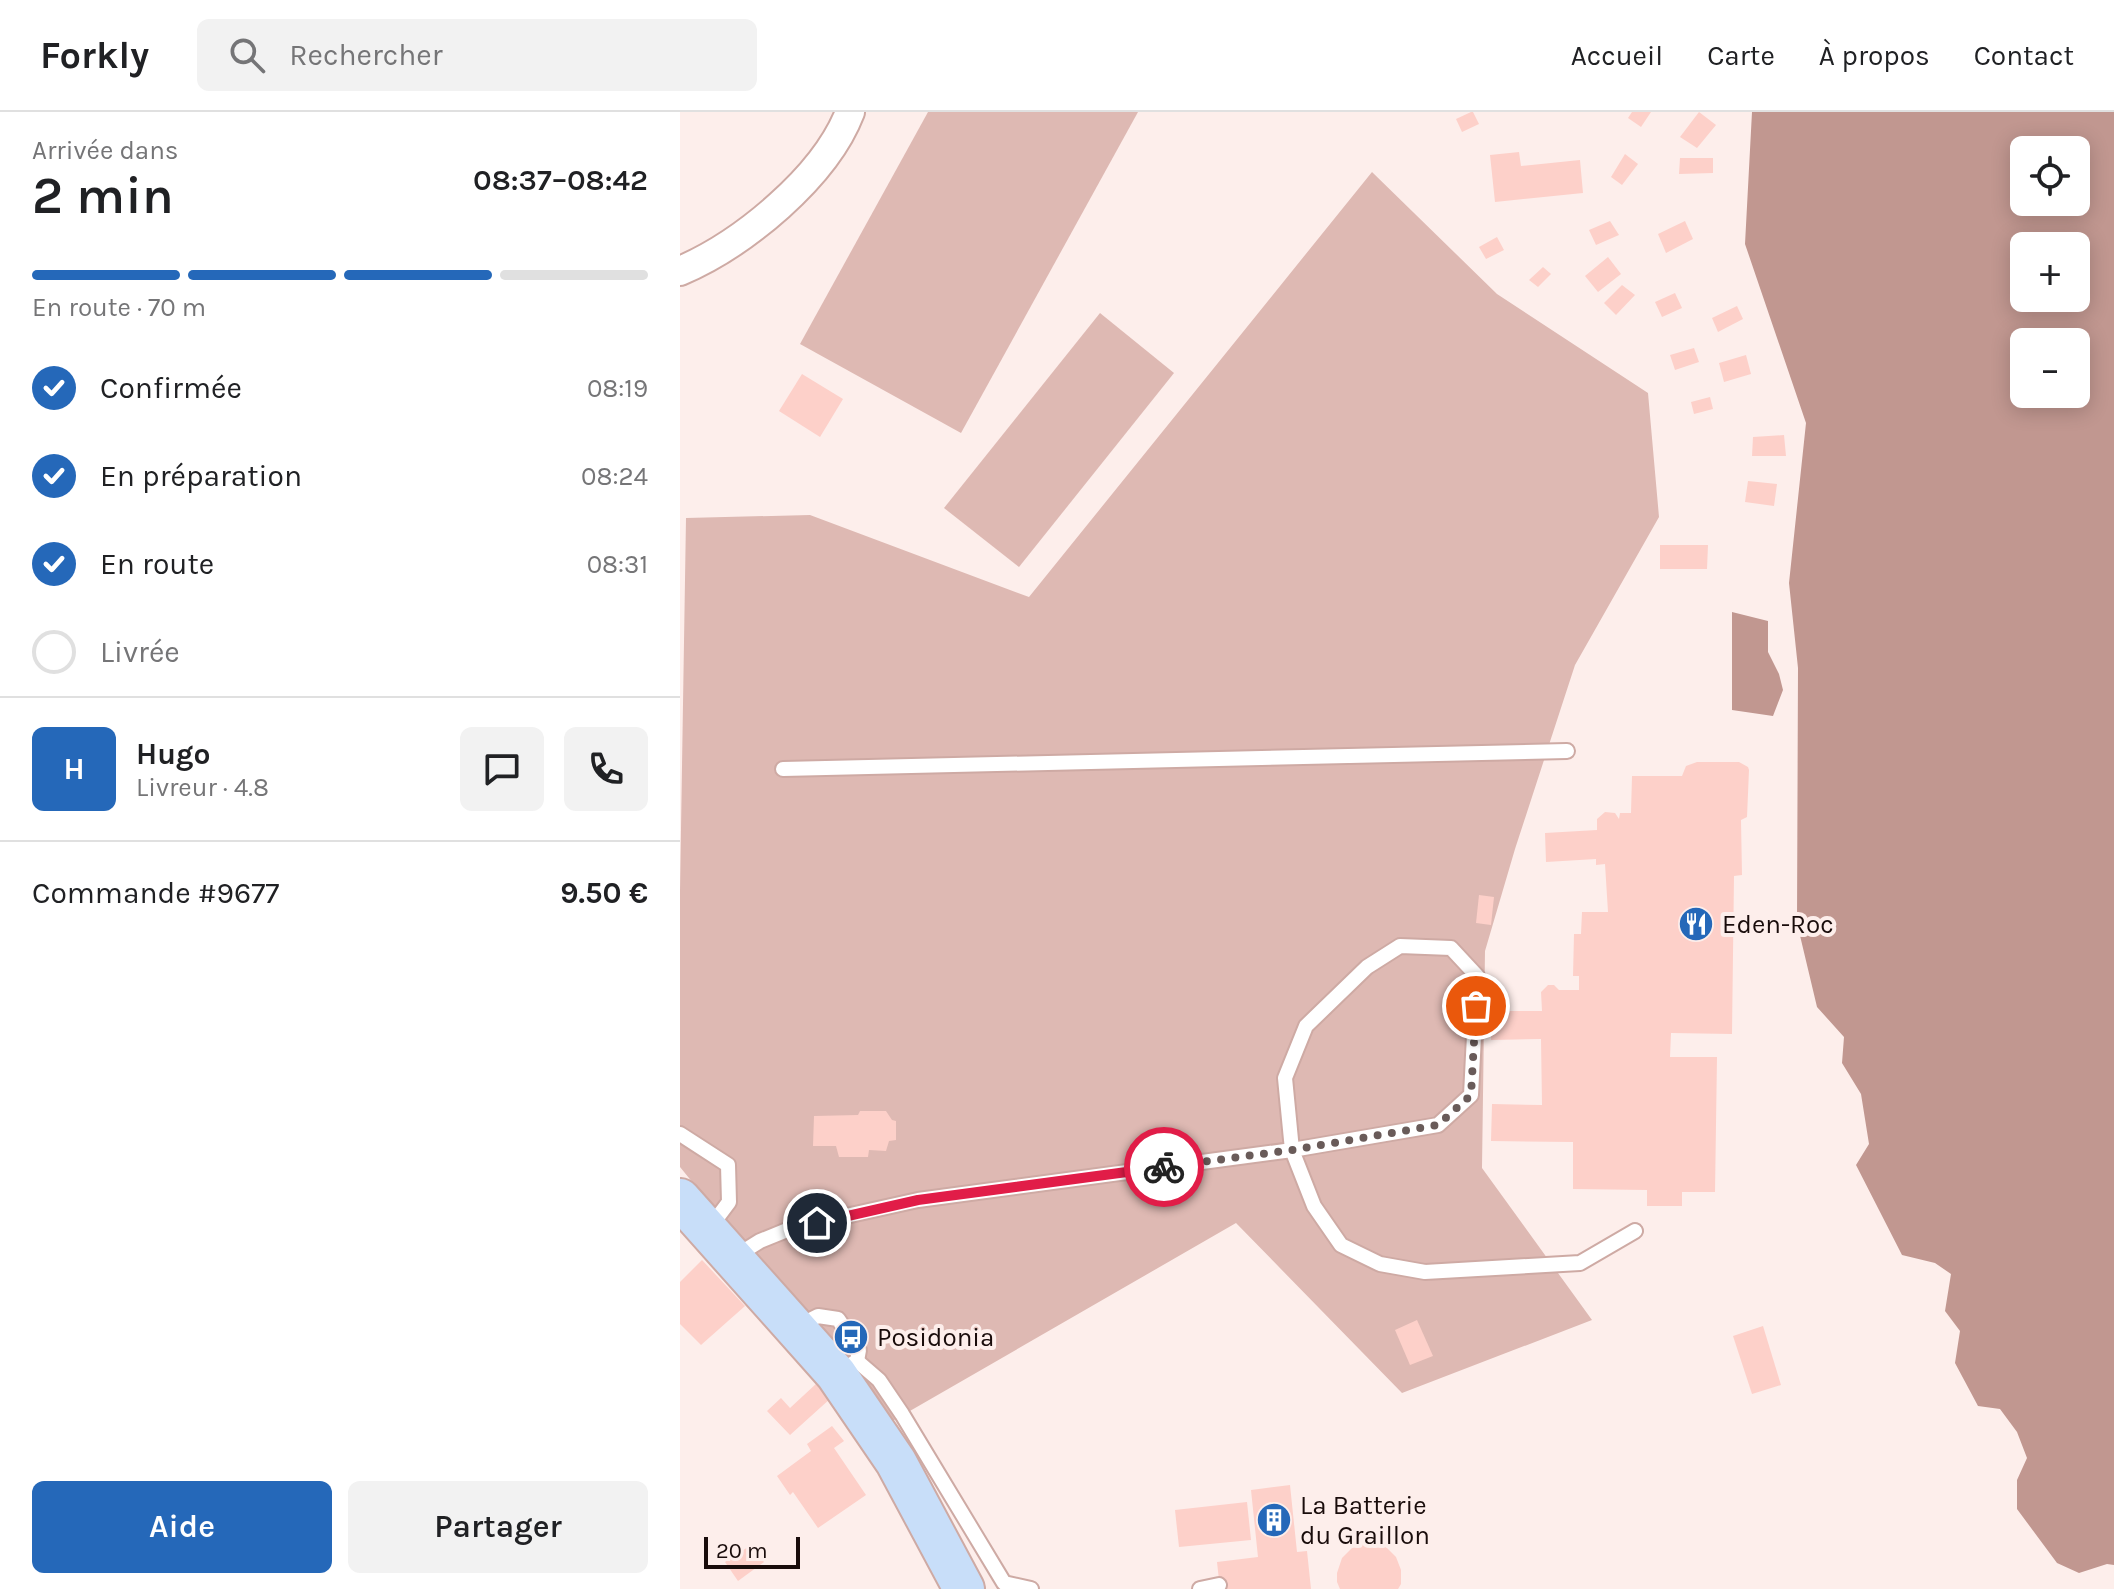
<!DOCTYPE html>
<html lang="fr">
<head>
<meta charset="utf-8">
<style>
	:root { --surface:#fff; --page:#f2f2f2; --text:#202124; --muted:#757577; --line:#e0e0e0; --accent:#2568b9 }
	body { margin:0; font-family:Karla,sans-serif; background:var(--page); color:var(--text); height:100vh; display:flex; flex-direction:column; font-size:30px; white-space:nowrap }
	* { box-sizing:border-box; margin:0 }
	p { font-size:26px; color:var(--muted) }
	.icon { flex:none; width:44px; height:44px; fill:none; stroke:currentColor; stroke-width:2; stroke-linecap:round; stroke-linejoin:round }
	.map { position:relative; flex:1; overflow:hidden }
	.sheet { display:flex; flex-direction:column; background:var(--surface); width:680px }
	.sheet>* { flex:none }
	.fabs { position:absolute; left:1330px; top:24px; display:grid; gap:16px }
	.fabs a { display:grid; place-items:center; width:80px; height:80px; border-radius:12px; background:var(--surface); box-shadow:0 4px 20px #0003; font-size:40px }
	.scale { position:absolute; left:24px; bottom:20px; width:96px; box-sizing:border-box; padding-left:8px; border:4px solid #190c0b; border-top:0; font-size:22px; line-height:28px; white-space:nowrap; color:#190c0b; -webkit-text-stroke:6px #fdeeeb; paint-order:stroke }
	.pin { position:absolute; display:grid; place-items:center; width:68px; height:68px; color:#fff; margin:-34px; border:4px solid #fff; border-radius:50%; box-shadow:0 2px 8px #0007 }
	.courier { position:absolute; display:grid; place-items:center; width:80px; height:80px; margin:-40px; border:6px solid #e11d48; border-radius:50%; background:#fff; color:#222; box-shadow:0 2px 10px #0007 }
	.summary em { font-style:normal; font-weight:600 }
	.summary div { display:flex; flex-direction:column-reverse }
	.summary { display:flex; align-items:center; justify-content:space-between; height:136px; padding:0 32px }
	h1 { font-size:52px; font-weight:600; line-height:60px }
	.bar { display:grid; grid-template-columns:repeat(4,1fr); gap:12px 8px; align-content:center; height:96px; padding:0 32px }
	.bar i { height:10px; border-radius:6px; background:var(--line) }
	.bar .active { background:var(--accent) }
	.bar p { grid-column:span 4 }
	.line { display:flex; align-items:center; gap:20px; padding:0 32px; border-top:2px solid var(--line) }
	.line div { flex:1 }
	.round { display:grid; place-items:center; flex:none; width:84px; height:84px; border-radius:12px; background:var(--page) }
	ol { padding:0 32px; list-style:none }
	li { display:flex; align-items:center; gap:24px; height:88px }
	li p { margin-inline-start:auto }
	li .icon { padding:8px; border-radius:50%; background:var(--accent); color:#fff; stroke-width:4 }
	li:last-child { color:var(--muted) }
	li i { width:44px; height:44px; border:4px solid var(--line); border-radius:50% }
	.button { display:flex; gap:16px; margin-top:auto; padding:16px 32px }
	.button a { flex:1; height:92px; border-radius:12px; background:var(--accent); color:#fff; font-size:32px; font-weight:600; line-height:92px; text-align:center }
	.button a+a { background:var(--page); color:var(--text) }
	header { display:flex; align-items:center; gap:48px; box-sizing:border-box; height:112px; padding:0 40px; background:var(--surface); border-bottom:2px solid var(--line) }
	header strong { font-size:38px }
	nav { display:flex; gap:44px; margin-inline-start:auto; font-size:28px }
	.search { width:560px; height:72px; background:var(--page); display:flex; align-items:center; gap:20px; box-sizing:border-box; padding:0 28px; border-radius:12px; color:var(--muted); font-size:30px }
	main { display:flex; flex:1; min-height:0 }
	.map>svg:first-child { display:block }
</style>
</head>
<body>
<header>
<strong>Forkly</strong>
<div class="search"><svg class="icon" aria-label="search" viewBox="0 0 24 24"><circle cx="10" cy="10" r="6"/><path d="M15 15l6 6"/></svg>Rechercher</div>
<nav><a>Accueil</a><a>Carte</a><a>À propos</a><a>Contact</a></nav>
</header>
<main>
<section class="sheet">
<div class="summary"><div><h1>2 min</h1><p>Arrivée dans</p></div><em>08:37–08:42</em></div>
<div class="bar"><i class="active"></i><i class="active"></i><i class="active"></i><i></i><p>En route · 70 m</p></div>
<ol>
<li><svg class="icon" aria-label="check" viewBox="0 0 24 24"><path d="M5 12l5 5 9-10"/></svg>Confirmée<p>08:19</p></li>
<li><svg class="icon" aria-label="check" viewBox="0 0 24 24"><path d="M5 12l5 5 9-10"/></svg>En préparation<p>08:24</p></li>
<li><svg class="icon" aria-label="check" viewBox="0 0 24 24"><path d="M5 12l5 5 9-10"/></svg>En route<p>08:31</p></li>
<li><i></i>Livrée</li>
</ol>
<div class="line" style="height:144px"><b class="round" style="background:var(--accent);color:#fff">H</b><div><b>Hugo</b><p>Livreur · 4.8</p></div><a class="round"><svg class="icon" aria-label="chat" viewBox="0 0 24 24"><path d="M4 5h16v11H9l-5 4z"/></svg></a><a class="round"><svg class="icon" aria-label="phone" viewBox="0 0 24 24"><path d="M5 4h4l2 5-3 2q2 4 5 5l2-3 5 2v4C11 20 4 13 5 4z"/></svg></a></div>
<div class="line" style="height:104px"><div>Commande #9677</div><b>9.50 €</b></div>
<div class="button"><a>Aide</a><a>Partager</a></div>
</section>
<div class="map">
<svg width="1434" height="1477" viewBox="0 0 1434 1477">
	<rect width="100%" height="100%" fill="#fdeeeb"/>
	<!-- green -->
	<g fill="#deb9b3">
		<path d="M248,0h210l-177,321 -161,-89z"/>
		<path d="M692,60l125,122 151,99 11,124 -84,148 -60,184 -30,102 -3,217 110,152 -190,73 -166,-170 -347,200 -209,-256v-276l6,-373 124,-3 219,82z"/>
		<path d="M420,201l74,60 -155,194 -75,-59z"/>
	</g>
	<!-- water -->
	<g fill="#c19790" fill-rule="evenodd">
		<path d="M1072,0h362v1453l-7,-1 -28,9 -22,-10 -40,-54v-29l10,-22 -10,-26 -17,-23 -22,-3 -23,-43 5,-32 -15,-20 6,-37 -16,-11 -33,-8 -46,-90 13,-21 -8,-50 -19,-31 2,-26 -27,-30 -20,-84 1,-255 -9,-85 17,-160 -61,-179zM1396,38v52h-52v-52zM1396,134v52h-52v-52zM1396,230v52h-52v-52z"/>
		<path d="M1052,500l36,9v31l11,22 4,16 -10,26 -41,-6z"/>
	</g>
	<!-- building -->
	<g fill="#fdd0c9">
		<path d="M791,0h2l6,12 -17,8 -6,-13z"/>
		<path d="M952,0h19l-10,15 -13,-9z"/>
		<path d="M1019,0l17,13 -19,23 -17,-11z"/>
		<path d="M839,40l2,14 59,-6 3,33 -88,9 -5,-47z"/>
		<path d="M945,42l13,10 -16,21 -11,-8z"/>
		<path d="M1000,46h33v15l-34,1z"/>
		<path d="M930,109l9,14 -23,10 -7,-15z"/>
		<path d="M1005,109l8,18 -27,14 -8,-19z"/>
		<path d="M817,125l7,13 -18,9 -7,-12z"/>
		<path d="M928,145l13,17 -23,18 -13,-16z"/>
		<path d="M863,155l8,7 -13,13 -9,-7z"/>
		<path d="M942,173l13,10 -19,20 -12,-12z"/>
		<path d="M995,181l7,15 -20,9 -7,-15z"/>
		<path d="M1057,194l6,13 -25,13 -6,-14z"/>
		<path d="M1014,236l5,14 -24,8 -5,-15z"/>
		<path d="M1066,243l5,19 -27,8 -5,-19z"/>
		<path d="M122,262l41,25 -23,38 -41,-26z"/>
		<path d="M1030,285l3,12 -19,5 -3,-12z"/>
		<path d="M1104,323l2,21h-34l1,-19z"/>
		<path d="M1068,369l29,3 -3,22 -29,-4z"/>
		<path d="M980,433h48l-1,24h-47z"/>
		<path d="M1017,650h42l9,5 1,3 -2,47 -6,3 1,55 -8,1 -2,158 -61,-1 -1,24h47l-2,135h-33v14h-35v-16l-74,-1v-47l-82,-1 1,-37 50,1 -1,-66 -50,1 1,-29h50l-1,-19 7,-7h6l5,5h20v-14h-6l1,-42h7l1,-22h26l-3,-48 -9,1v-6l-50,3 -1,-29 52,-3v-11l8,-7 10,1 4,6 1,-6h11l1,-37h50l4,-10z"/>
		<path d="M799,783l15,2 -3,28 -15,-2z"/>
		<path d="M180,999h26l6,9 4,1v19l-7,1 -3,10 -17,-1 -1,7h-29l-3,-11h-23l1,-30 44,-1z"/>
		<path d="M22,1148l43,46 -44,39 -21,-21v-42z"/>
		<path d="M737,1208l16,36 -23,9 -15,-35z"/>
		<path d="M1083,1214l18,59 -29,9 -19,-58z"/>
		<path d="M137,1271l14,15 -41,37 -23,-24 14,-13 9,10z"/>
		<path d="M152,1314l12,15 -10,7 32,47 -48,33 -25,-36 -3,3 -13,-19 34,-25 -4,-7z"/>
		<path d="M610,1373l7,67 10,-1 4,38h-91l-3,-27 41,-5 -7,-67z"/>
		<path d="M567,1390l4,38 -72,7 -4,-37z"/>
		<path d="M688,1430l18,5 10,10 5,13v14l-3,5h-58l-3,-7v-9l5,-15 11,-11z"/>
		<path d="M71,1433l13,17 -26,19 -13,-19z"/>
	</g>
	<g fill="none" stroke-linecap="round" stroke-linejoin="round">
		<!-- lane casing -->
		<g stroke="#ceaaa4" stroke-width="18">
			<g id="lane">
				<path d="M103,657l784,-18"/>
				<path d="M0,1022l48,31 1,37 -18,24"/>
				<path d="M56,1144l24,-15 32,-13 126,-28 374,-50 146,-25 33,-30 6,-119 -26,-28 -51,-2 -33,21 -61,59 -21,52 7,72 22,56 27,39 39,19 45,8 155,-9 55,-32"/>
				<path d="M118,1214l20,-10 20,3 21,31 -2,11 -7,4"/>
				<path d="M177,1249l22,19 23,34 102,169 27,6"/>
				<path d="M520,1477l19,-4"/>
			</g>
		</g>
		<!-- street casing -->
		<g stroke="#ceaaa4" stroke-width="32">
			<path id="street" d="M0,159c63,-27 145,-94 170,-159"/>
		</g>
		<!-- secondary casing -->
		<g stroke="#ceaaa4" stroke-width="44">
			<path id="secondary" d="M0,1087l156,175 60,88 68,127"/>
		</g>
		<!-- lane -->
		<use href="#lane" stroke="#fff" stroke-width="14"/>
		<!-- street -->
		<use href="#street" stroke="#fff" stroke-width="28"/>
		<!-- secondary -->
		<use href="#secondary" stroke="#c8def9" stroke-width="40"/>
	</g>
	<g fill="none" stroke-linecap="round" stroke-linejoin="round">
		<!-- done -->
		<path stroke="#695b59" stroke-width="8" stroke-dasharray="0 14.4" d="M484,1055l128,-17 146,-25 33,-30 5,-89"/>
		<!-- route -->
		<path stroke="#e11d48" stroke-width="10" d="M137,1111l101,-23 246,-33"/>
	</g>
	<!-- icons -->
	<defs>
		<g id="restaurant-disc" transform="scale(1.8)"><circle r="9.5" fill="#2568b9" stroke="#fdeeeb"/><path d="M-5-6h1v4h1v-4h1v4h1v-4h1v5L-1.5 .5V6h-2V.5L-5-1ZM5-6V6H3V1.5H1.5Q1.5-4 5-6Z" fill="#fff"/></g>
		<g id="bus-disc" transform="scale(1.8)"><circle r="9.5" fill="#2568b9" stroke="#fdeeeb"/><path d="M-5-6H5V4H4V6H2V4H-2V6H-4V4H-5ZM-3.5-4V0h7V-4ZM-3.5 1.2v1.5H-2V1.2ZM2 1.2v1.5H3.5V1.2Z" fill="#fff"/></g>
		<g id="building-disc" transform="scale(1.8)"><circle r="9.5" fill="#2568b9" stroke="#fdeeeb"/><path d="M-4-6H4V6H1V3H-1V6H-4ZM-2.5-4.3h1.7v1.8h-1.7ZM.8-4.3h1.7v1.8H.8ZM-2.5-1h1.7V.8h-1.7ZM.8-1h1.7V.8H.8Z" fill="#fff"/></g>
	</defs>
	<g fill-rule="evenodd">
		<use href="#restaurant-disc" x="1016" y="812"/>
		<use href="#bus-disc" x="171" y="1225"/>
		<use href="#building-disc" x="594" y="1408"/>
	</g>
	<g text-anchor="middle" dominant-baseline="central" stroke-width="8" stroke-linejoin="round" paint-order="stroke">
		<!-- poi labels -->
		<g font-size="26" fill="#190c0b" stroke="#fdeeeb" text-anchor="start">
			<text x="1042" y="812">Eden-Roc</text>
			<text x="197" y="1225">Posidonia</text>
			<text x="620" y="1393">La Batterie<tspan x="620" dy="30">du Graillon</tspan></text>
		</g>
	</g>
</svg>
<div class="fabs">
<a><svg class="icon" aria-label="locate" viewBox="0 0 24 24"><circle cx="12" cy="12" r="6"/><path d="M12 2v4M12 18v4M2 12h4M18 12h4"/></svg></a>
<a>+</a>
<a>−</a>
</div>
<div class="scale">20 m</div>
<div class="pin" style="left:796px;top:894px;background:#ea580c"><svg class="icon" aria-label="bag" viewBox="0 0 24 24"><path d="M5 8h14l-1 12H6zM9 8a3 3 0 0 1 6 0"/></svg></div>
<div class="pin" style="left:137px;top:1111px;background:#1f2937"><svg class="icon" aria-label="home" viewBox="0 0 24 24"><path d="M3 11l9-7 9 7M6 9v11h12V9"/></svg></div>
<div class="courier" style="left:484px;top:1055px"><svg class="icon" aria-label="bike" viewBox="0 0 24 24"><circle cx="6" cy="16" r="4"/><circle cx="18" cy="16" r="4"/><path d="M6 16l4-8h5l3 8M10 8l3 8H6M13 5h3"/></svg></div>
</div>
</main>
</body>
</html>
